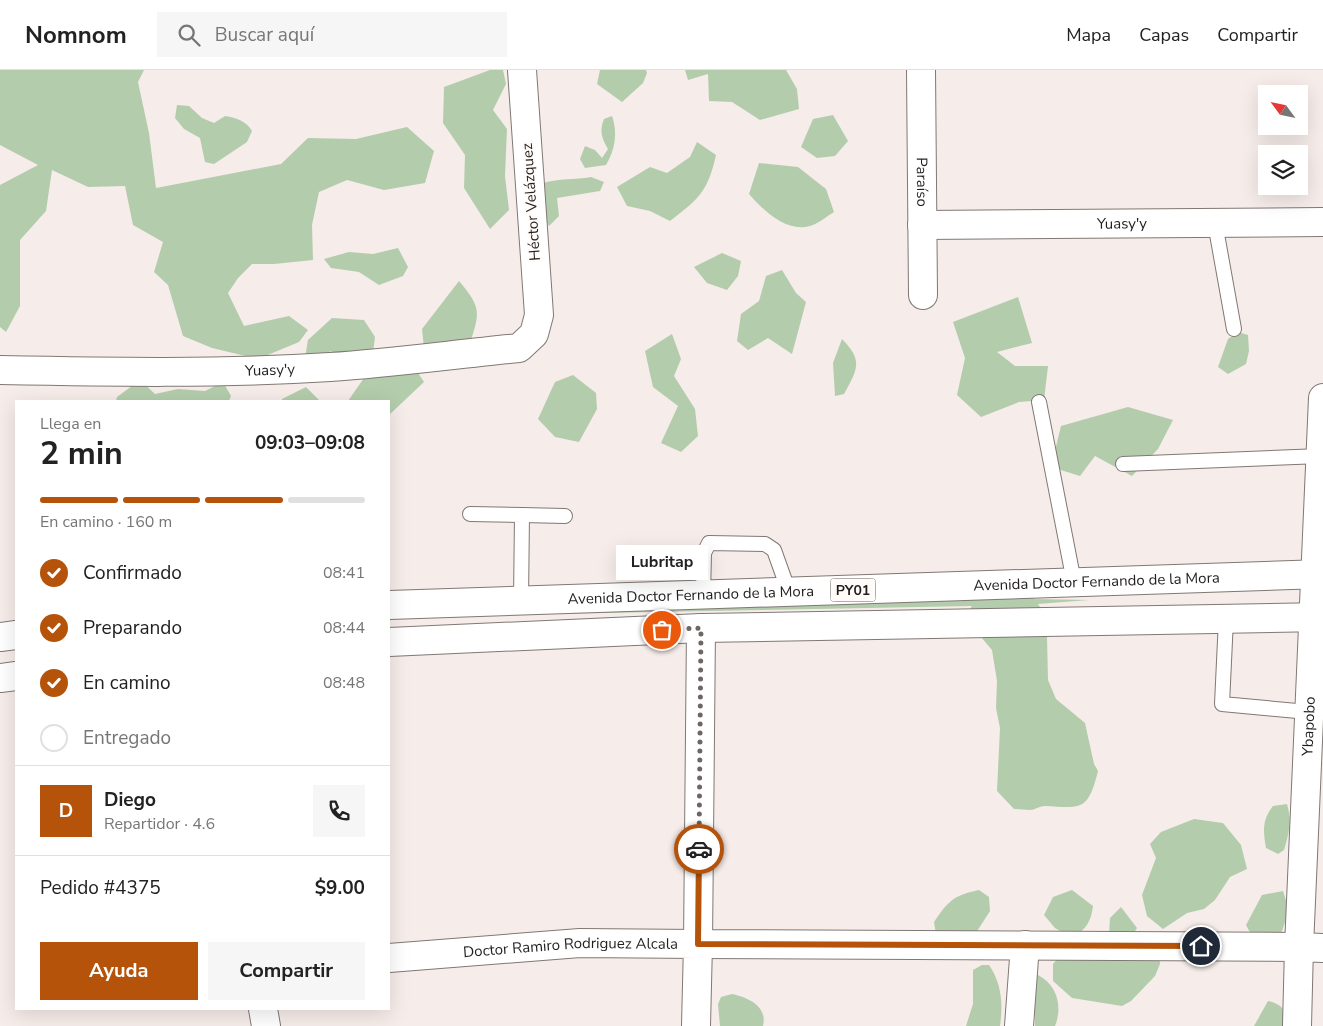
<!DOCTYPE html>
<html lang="es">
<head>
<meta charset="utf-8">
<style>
	:root { --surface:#fff; --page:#f6f6f6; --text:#222; --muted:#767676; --line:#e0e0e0; --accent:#b45309 }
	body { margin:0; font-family:"Nunito Sans",sans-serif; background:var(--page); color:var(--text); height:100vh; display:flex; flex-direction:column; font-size:19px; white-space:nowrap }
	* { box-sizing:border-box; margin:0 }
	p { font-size:16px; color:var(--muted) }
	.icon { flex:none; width:28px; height:28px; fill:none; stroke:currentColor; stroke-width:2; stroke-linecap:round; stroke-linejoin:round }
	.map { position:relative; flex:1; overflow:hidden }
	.details { position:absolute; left:15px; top:330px; width:375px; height:610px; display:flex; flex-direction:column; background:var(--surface); border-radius:0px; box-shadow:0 5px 20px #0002 }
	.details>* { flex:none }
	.needle { width:32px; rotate:303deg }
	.fabs { position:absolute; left:1258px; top:15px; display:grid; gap:10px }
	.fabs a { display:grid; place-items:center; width:50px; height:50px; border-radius:0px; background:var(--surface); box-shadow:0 5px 20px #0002; font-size:25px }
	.pin { position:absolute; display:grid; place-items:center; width:42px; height:42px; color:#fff; margin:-21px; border:2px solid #fff; border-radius:50%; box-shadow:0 1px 5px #0007 }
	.courier { position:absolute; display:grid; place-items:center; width:50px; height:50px; margin:-25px; border:4px solid #b45309; border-radius:50%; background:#fff; color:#222; box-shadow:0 1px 6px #0007 }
	.bubble { position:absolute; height:35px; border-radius:0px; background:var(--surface); box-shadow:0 5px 20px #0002; font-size:16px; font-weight:700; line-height:35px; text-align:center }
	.summary em { font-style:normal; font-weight:700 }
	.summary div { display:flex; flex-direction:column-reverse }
	.summary { display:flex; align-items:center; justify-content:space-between; height:85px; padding:0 25px }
	h1 { font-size:32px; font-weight:700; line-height:38px }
	.bar { display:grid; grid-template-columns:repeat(4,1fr); gap:8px 5px; align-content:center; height:60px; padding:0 25px }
	.bar i { height:6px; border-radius:4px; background:var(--line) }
	.bar .selected { background:var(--accent) }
	.bar p { grid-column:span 4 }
	.line { display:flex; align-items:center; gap:12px; padding:0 25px; border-top:1px solid var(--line) }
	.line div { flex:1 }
	.round { display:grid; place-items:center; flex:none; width:52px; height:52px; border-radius:0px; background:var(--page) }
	ol { padding:0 25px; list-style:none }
	li { display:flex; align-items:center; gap:15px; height:55px }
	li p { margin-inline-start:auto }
	li .icon { padding:5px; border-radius:50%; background:var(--accent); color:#fff; stroke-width:4 }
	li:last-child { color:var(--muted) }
	li i { width:28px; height:28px; border:2px solid var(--line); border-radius:50% }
	.button { display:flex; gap:10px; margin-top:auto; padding:10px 25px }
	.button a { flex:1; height:58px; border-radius:0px; background:var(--accent); color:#fff; font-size:20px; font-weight:700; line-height:58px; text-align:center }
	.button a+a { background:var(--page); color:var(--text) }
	header { display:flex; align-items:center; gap:30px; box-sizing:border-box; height:70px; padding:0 25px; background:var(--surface); border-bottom:1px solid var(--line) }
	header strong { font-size:24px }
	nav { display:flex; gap:28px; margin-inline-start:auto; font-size:18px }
	.search { width:350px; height:45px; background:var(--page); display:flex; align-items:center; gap:12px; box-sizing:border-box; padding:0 18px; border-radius:0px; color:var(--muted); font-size:19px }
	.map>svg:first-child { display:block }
</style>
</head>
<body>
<header>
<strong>Nomnom</strong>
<div class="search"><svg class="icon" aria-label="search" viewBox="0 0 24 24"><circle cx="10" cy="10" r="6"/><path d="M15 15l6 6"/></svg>Buscar aquí</div>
<nav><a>Mapa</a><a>Capas</a><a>Compartir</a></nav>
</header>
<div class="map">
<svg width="1323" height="956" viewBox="0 0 1323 956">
	<rect width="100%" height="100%" fill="#f6ece9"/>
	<!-- green -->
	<g fill="#b3cdac">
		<path d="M0,0h144l-6,12 11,51 7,55 125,-24 27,-26 48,1 51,-12 27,24 -9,32 -41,7 -37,-10 -28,12 -7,33 1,35 -39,4h-22l-14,14 -10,15 16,33 45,-10 19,14 -9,12 -41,17 -46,-11 -29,-12 -15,-51 -14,-13 9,-30 -30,-17 -8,-39 -37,1 -36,-17 -6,41 -26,29v66l-14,26 -6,-5v-142l38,-20 -38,-20z"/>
		<path d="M490,0h13l3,14 -13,26 14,19 -2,47 4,34 -19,19 -26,-41 1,-33 -22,-32 1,-36z"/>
		<path d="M600,0h46l1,3 -4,10 -21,19 -25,-18z"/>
		<path d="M685,0h101l11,19 2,20 -39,11 -28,-18 -23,-1 -1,-27 -20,6z"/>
		<path d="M177,35l12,1 13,12 12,5 11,-7c12,2 21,5 27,15l-5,11 -33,22 -9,-2 -5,-24 -16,-9 -9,-11z"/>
		<path d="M833,45l15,26 -13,15 -18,2 -16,-11 12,-28z"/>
		<path d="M612,46c6,17 3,34 -6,49l-21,3 -5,-9 5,-13 10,4 7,8 6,-9c-6,-10 -9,-18 -4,-30z"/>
		<path d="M697,72l19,13c-8,36 -17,44 -46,66l-20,-10 -23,-5 -10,-19 33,-20 17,6 23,-16z"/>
		<path d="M759,93l39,4 28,22 8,23c-7,4 -16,12 -24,14 -24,7 -47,-16 -61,-32z"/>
		<path d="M591,107l13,5 -4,9 -43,7 2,18 -10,10 -7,-10 1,-33c17,-5 31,-3 48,-6z"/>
		<path d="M398,178l10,19 -5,9 -24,9 -20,-13 -28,-4 -7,-9 25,-7 24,2z"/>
		<path d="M722,183l19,8 -3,15 -11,14 -20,-7 -13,-16z"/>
		<path d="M782,200l14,23 10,9 -14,52 -24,-16 -20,12 -11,-9 4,-27 18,-13 7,-25z"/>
		<path d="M459,211c23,27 21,32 10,65l-44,12 -3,-29z"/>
		<path d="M1018,227l14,46 -35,9 18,14h33l-4,34 -25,2 -38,15 -24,-22 8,-37 -12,-36z"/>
		<path d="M332,248l32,2 11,17 -2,16 -21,16 -21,-18 -27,13 4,-24z"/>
		<path d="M1238,262l10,3 1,16 -3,13 -18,10 -10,-7 10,-28z"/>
		<path d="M672,264l9,25 -7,17 21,33 3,27 -17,16 -20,-9 17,-37 -25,-19 -8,-36z"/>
		<path d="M842,269c22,22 15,31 2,55l-9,2 -2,-33z"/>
		<path d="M411,292l13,20 -35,33v-14h-41l16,-23z"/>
		<path d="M573,305l23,18 1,16 -18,33 -24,-5 -17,-18 17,-37z"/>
		<path d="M140,310l15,14 23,-5 27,2 18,-9 8,14 -2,5h-113l1,-4z"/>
		<path d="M306,317l14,14h-38v-2z"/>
		<path d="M1128,337l45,13 -15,29 -26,27 -37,-20 -15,20 -29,-9 10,-41z"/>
		<path d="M984,522l47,3 3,4 55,1 -51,4 5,8 4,25 1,43 8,19 29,24 9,41 4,7c-10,40 -16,37 -53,35 -6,0 -10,4 -15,4 -5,0 -11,-1 -16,-1l-17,-18 3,-63 -4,-20 1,-27 -5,-31 -17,-20 -6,-20 3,-4 -583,11 486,-17 103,-1z"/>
		<path d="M1287,734c5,17 2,29 -3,46l-6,4 -12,-6c-3,-17 -4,-28 7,-42z"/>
		<path d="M1194,749l29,4 18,22 6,24 -17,8 -15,23 -11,9 -17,4 -24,16 -16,-13 -5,-21 14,-37 -6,-14 11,-12z"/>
		<path d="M979,820l10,7 1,14 -27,42 -26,-12 -3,-19c14,-21 20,-27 45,-32z"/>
		<path d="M1072,820l21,16c-2,16 -7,23 -21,32l-17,-10 -11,-13 9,-18z"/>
		<path d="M1283,821l6,19 -9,27 -17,19 -17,-31 16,-30z"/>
		<path d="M1121,837l16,21 -8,13 -20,-7 1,-16z"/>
		<path d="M1065,879l94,2 1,13 -5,12 -24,25 -9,5 -50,-8 -19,-17v-17z"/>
		<path d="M982,895h7c13,19 14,39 11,61h-34l7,-22v-34z"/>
		<path d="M1038,905c19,10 25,31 17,51h-20v-14l-5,-8 1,-28z"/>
		<path d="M732,924c15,3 36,12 31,32h-43l-2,-22 3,-7z"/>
		<path d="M1268,931c15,3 18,10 20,25h-34z"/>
	</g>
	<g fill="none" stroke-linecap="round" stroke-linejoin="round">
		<!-- service casing -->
		<g stroke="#807874" stroke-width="16">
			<g id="service">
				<path d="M1215,153l19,106"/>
				<path d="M1039,332l35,180"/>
				<path d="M1123,394l198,-8"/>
				<path d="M470,444l52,1 -1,86"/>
				<path d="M522,445l43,1"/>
				<path d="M703,525l1,-42 5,-10 56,1 9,6 15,42"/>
				<path d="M1226,549l-4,85 86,8"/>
			</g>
		</g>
		<!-- minor casing -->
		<g stroke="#807874" stroke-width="30">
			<g id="minor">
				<path id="s1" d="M921,0l2,225"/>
				<path id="s2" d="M922,155l401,-3"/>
				<path id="s3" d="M0,300c110,2 220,4 330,-3 63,-4 126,-13 189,-19l15,-14 5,-19 -17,-245"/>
				<path id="s4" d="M389,888l191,-15 118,1 -2,82"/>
				<path d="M263,939l3,17"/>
				<path d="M1019,956l6,-81"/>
				<path d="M1297,956l2,-79 24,1"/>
			</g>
		</g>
		<!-- tertiary casing -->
		<g stroke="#807874" stroke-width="30">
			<g id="tertiary">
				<path id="s5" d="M701,558l-3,316 601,3 24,-549"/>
			</g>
		</g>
		<!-- trunk casing -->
		<g stroke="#807874" stroke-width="30">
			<g id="trunk">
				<path id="s6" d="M389,535l934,-31"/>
				<path d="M0,567l16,-2"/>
				<path d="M389,572l312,-14 622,-11"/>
				<path d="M0,608l16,-2"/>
			</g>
		</g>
		<!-- service -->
		<use href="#service" stroke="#fff" stroke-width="14"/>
		<!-- minor -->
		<use href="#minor" stroke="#fff" stroke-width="28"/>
		<!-- tertiary -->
		<use href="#tertiary" stroke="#fff" stroke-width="28"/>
		<!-- trunk -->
		<use href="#trunk" stroke="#fff" stroke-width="28"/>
	</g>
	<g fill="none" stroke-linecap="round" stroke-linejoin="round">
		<!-- done -->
		<path stroke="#6c6664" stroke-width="5" stroke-dasharray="0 9" d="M662,560l39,-2 -2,221"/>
		<!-- route -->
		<path stroke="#b45309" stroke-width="6" d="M699,779l-1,95 503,2"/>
	</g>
	<g text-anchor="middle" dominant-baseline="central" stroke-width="4.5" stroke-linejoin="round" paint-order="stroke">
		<!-- shield labels -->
		<rect fill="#fffbf9" stroke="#64605f" stroke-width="1" x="830.5" y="508.5" width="45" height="23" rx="4"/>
		<g font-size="14" font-weight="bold" fill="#211e1d">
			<text x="853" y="520">PY01</text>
		</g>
		<!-- street labels -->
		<g font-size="15" fill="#211e1d" stroke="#fffbf9">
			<text stroke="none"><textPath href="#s1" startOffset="112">Paraíso</textPath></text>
			<text transform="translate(531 132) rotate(-94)">Héctor Velázquez</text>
			<text stroke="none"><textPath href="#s2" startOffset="200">Yuasy'y</textPath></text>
			<text stroke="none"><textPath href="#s3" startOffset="270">Yuasy'y</textPath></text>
			<text stroke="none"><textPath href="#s6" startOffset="708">Avenida Doctor Fernando de la Mora</textPath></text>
			<text stroke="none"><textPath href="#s6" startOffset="302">Avenida Doctor Fernando de la Mora</textPath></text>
			<text stroke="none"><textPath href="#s5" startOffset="1138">Ybapobo</textPath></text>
			<text stroke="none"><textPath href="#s4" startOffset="182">Doctor Ramiro Rodriguez Alcala</textPath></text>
		</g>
	</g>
</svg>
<div class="fabs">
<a><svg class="needle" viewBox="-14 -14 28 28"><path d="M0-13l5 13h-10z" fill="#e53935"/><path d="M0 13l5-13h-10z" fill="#767676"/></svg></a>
<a><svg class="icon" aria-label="layers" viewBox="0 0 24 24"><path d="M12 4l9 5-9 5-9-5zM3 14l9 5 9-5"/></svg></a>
</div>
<div class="pin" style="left:662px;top:560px;background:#ea580c"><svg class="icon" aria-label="bag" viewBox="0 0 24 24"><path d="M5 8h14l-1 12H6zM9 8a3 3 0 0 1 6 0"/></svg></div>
<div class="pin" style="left:1201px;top:876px;background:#1f2937"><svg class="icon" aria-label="home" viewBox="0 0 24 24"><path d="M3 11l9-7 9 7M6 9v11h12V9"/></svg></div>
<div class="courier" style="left:699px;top:779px"><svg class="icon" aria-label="car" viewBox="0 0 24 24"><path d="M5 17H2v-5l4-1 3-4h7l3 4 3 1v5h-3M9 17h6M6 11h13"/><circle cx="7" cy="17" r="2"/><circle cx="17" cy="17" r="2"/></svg></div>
<div class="bubble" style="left:616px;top:475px;width:92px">Lubritap</div>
<section class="details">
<div class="summary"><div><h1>2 min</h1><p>Llega en</p></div><em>09:03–09:08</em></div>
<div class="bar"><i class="selected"></i><i class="selected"></i><i class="selected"></i><i></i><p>En camino · 160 m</p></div>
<ol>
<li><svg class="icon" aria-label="check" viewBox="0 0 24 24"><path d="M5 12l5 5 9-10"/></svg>Confirmado<p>08:41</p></li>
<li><svg class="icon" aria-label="check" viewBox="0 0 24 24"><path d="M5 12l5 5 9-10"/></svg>Preparando<p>08:44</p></li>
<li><svg class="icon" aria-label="check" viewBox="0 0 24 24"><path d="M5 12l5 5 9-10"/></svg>En camino<p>08:48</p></li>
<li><i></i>Entregado</li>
</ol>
<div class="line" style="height:90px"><b class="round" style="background:var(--accent);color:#fff">D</b><div><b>Diego</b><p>Repartidor · 4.6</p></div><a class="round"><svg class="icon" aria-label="phone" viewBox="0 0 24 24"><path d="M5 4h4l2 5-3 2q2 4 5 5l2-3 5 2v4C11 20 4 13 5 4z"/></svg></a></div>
<div class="line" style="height:65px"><div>Pedido #4375</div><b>$9.00</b></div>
<div class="button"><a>Ayuda</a><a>Compartir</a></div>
</section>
</div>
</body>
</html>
